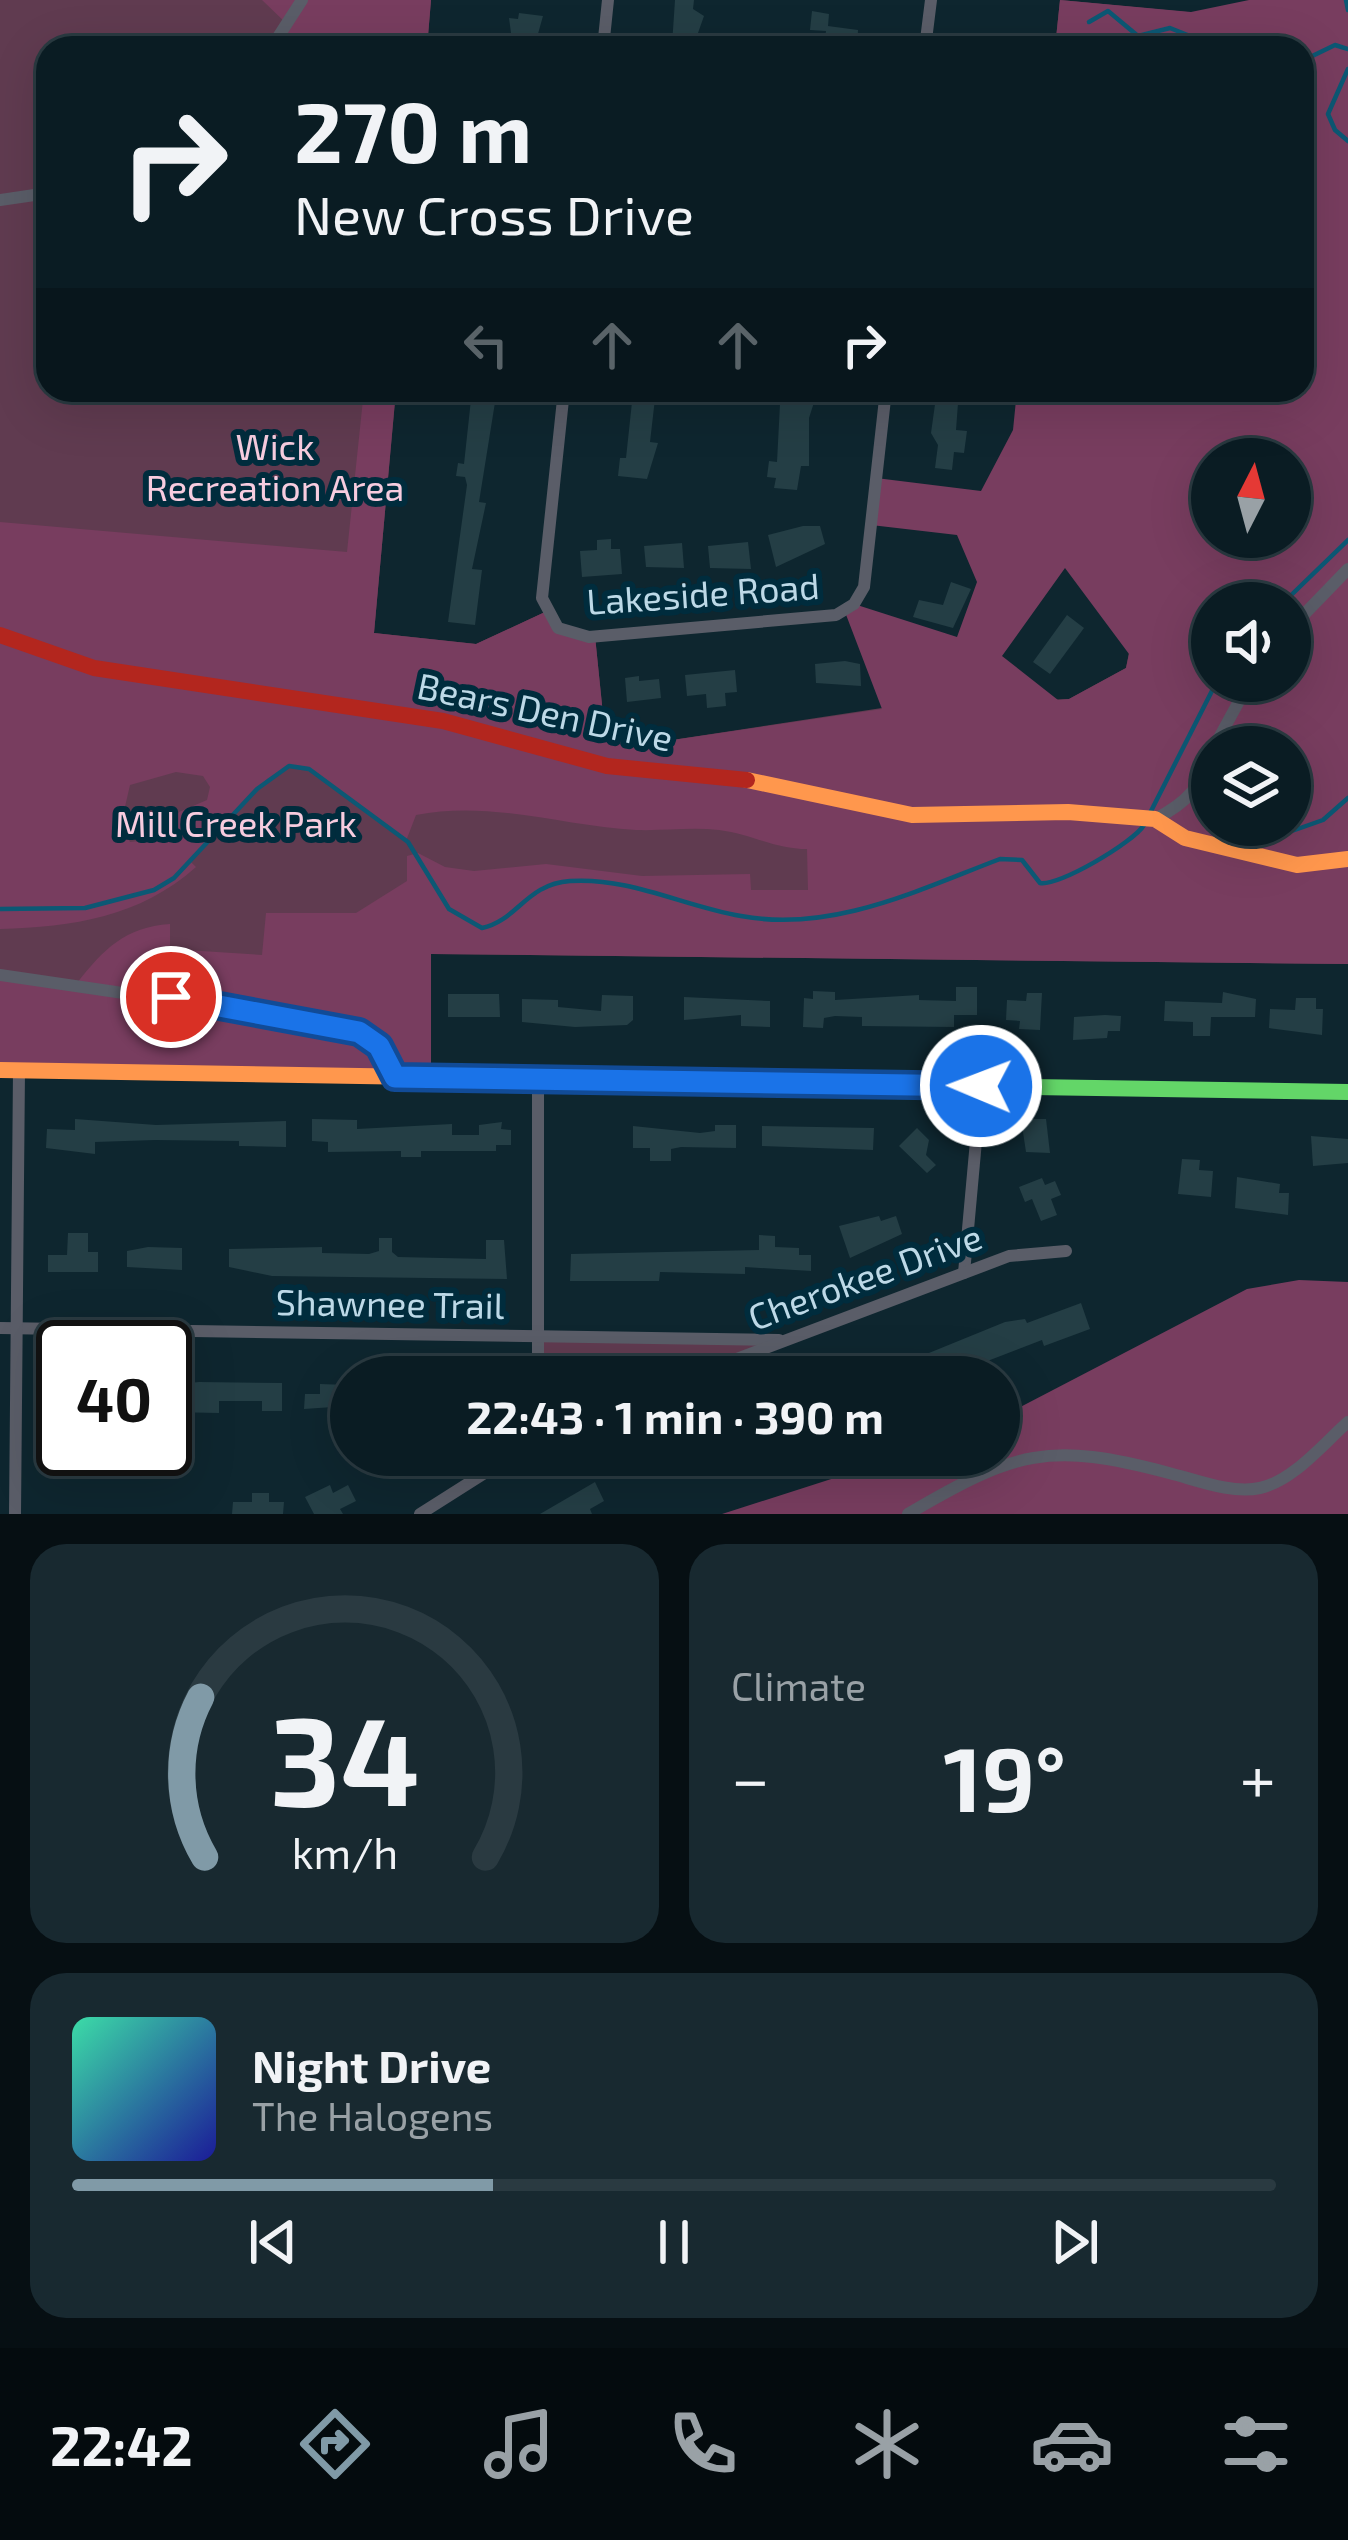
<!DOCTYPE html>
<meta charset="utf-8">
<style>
:root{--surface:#0a1c23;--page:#182930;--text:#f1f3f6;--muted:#99a1a6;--line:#2a3a41;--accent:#809aa7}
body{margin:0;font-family:"Exo 2",sans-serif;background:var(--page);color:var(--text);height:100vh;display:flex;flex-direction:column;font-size:45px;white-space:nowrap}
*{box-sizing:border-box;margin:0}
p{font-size:39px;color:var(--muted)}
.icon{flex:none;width:66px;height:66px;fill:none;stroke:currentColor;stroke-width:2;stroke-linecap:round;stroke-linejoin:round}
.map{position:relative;height:1514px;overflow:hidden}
.sheet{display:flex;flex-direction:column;gap:30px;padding:30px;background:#060f13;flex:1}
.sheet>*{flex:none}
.hud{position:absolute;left:36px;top:36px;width:1278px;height:366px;border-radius:36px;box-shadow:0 12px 48px #0002,0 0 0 3px var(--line);background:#0a1c23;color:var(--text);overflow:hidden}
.needle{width:78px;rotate:6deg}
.buttons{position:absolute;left:1191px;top:438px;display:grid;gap:24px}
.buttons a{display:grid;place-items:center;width:120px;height:120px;border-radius:50%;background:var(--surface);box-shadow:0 12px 48px #0002,0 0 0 3px var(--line);font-size:60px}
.speed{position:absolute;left:36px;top:1320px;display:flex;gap:24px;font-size:60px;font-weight:700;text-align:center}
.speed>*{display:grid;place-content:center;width:156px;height:156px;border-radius:50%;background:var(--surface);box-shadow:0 12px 48px #0002,0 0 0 3px var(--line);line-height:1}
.speed .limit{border:6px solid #111;border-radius:18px;background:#fff;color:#111}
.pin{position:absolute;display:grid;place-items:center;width:102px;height:102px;color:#fff;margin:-51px;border:6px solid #fff;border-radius:50%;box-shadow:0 3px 12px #0007}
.me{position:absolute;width:132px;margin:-66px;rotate:271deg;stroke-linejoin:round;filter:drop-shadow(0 0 9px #0008)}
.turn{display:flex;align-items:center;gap:42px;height:252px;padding:0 60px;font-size:54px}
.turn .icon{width:156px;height:156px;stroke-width:2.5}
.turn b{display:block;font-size:84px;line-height:102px}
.lanes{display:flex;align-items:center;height:114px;padding:0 60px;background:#0003;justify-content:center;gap:60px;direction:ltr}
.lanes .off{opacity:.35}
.big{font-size:90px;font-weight:700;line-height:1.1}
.sheet .tile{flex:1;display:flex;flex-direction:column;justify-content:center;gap:18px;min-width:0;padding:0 42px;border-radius:36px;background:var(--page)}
.sheet .dial{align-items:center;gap:0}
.dial svg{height:312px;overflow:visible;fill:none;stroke:var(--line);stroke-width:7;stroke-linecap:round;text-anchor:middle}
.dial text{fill:var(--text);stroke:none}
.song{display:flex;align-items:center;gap:36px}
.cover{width:144px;height:144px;border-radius:18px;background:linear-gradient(135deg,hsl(160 70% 55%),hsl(240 70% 35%))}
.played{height:12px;border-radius:6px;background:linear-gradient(90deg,var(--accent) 35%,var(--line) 35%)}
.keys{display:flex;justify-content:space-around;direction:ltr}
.heat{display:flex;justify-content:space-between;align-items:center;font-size:66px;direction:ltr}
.sheet .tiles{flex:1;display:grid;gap:30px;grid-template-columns:1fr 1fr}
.tile:last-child{grid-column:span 2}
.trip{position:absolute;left:330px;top:1356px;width:690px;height:120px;border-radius:60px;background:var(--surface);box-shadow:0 12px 48px #0002,0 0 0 3px var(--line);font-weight:700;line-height:120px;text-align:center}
.dock{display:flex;height:192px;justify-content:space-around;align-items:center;background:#040b0e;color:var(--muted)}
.dock .icon{width:84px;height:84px}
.dock .current{color:var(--accent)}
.dock b{font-size:54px;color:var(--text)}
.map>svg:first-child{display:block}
.green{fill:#603b50;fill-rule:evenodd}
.forest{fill:#783d5f;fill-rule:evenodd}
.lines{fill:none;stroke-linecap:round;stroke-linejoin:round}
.stream{stroke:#0c5874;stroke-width:4.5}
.building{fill:#243e45}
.street{stroke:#5a5d68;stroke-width:12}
.fast{stroke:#63d668;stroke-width:16}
.slow{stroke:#ff974d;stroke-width:16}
.jam{stroke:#b3261e;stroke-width:16}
.route-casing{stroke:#114b97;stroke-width:30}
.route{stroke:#1a73e8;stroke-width:21}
.labels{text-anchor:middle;stroke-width:12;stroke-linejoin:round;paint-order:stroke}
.park-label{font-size:36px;fill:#f7ccdf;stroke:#002c3d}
.street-label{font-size:36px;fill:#bdd9e7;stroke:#002c3d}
</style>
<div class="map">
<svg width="1348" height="1514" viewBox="0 0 1348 1514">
<rect width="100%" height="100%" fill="#0e262f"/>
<g class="green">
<path d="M0,0h431l-4,48h-379v342h348l-22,243 102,11 69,-32 6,9 44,15 10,98 54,8 249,-38 161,-5 57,-31 15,-77 -124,-201h285v-342h-247l5,-48 224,21 1,-21h63v964l-917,-10 -431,116zM1212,459h78v78h-78zM1212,603h78v78h-78zM1212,747h78v78h-78z"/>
<path d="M538,1336l241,4 -90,37h-151z"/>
</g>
<g class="forest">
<path d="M262,0h169l-4,48h-156l16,-24z"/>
<path d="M1060,0l131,12 58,-12h99v964l-917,-10v123l-431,-7v-95l77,8c27,-34 48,-56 93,-59v25l92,6 4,-42h90l51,-32v-25l11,-3 27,14 29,4 72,-7 96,12 108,-2 1,16h57l-1,-41c-32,0 -56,-15 -88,-19 -28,-3 -56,1 -83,0 -74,-4 -146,-30 -220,-15l-10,26 -97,-72 -20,-3 -22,13 -77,82 6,6c-56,50 -123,60 -196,62v-407l347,30 17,-162h32l-22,243 102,11 69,-32 6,9 44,15 10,98 54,8 223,-33 -37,-97 9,-8 103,33 20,-55 -20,-47 -86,-10 5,-47 105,13 32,-61 4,-40h285v-342h-247zM1212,459h78v78h-78zM1065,568l64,86 -3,14 -57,31 -11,1 -56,-44zM1212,603h78v78h-78zM1212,747h78v78h-78zM176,772l27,4 7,11 -3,13 -28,12 -30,28 -19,2 -9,-18 9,-39z"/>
<path d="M1299,1280l49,2v232h-626l184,-59h93v-37l248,-129z"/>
</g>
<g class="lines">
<g class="stream">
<path d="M1346,0l2,10"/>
<path d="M1089,22l19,-11 30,25 32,-8 50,20"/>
<path d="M1302,61l33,-16 13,4"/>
<path d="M1348,69l-20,45 7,16 13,11"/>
<path d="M1283,603l65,-63"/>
<path d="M1149,815l68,-134"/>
<path d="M1289,832l34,-12 25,-22"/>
<path d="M0,909l85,-1 69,-18 20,-12 83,-89 32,-23 20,3 99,73 41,67 33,19c35,-7 44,-44 88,-47 60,-4 113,25 171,35 91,17 177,-26 259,-57l22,1 18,23c18,4 94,-41 104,-58"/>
</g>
</g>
<g class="building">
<path d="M675,0h19l-1,9 11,7 -11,31 -21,-2z"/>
<path d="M812,11l17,3 -1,12 30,4 -1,18 -33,-3 2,-14 -16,-1z"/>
<path d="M519,13l24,3 -9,32h-21l-4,-30 9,1z"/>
<path d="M472,390h25l-18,112 7,1 -14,66 10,1 -7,55 -27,-3 19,-137 -2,-8 -9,-1 2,-13 6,1z"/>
<path d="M628,390h28l-6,52 8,1 -11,36 -29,-3 2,-18h6l6,-56h-6z"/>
<path d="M788,390h30l-9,28v48h-8l-4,24 -23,-2 2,-10 -9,-1 2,-16 8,1 3,-58 7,1z"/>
<path d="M937,390h22l-3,40 11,1 -3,22 -10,-1 -2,18 -17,-2 3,-23 -7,-12z"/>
<path d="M803,526h17l5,18 -49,23 -8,-32z"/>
<path d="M611,539v10h9l2,25 -40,3 -2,-26 17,-1v-10z"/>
<path d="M748,542l3,27 -41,-1 -2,-22z"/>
<path d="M682,543l2,25 -38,-1 -2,-21z"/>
<path d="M951,582l20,7 -18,39 -40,-11 6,-17 24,5z"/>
<path d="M1067,615l17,13 -34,46 -17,-12z"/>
<path d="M845,661l15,3 1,22 -45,-3 -1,-19z"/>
<path d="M735,670l2,22 -12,1 1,13 -19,2 -1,-14 -19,2 -2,-21z"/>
<path d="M639,676v5l20,-2 2,19 -34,4 -2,-24z"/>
<path d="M956,987h21v28h-23v12l-92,-1v-9l-27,-1 -11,2 -1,10 -20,-1 1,-29 9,1v-8l22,1v8l84,-5v5l37,1z"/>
<path d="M1223,992l33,7 -1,18h-44l-1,19h-17v-14l-29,-1 1,-20 57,2z"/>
<path d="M1027,993h15l-2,37 -21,-1 1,-8 -14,-1 1,-20 19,1z"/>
<path d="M448,994h51l1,23h-52z"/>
<path d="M602,995l31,1v24l-6,5 -52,2 -53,-5v-23l36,1v7l43,4z"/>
<path d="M684,997l86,4v26l-29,-1v-11l-57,5z"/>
<path d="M1296,998h20v11h7l-1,26 -53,-7 1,-19 25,1z"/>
<path d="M1105,1015l16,1 -1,15h-12l-1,7 -34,2 1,-23z"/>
<path d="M75,1119l81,6 130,-4v26l-47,-1v-5l-84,-1 -60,2v12l-49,-6 1,-19 28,1z"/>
<path d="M312,1119l45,1v9l95,-5v11h27v-10l23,-3 -1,7 10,1v15h-15v6h-75v6h-20v-6l-73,1v-10l-16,-1z"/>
<path d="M1021,1119h25l4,34 -24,-1z"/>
<path d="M715,1125h21v23l-55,-1 -10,2v12h-21v-13h-17v-22l67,7 15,-2z"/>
<path d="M762,1126l112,2 -1,22 -111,-4z"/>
<path d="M917,1128l12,12 -3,15 10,10 -9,8 -28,-27z"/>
<path d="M1311,1136l37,3v24l-35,3z"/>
<path d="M1182,1159l18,1 -1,10 14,1 -2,26 -33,-3z"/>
<path d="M1237,1177l43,7 -1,9h10l-1,22 -53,-7z"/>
<path d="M1042,1178l3,7 10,-4 6,14 -10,4 6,16 -16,6 -9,-22 -7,3 -6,-15z"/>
<path d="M879,1216l2,5 15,-5 6,18 -52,24 -11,-32z"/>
<path d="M68,1233h20v19h10v20h-50v-17h19z"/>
<path d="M759,1235l16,1v11l24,1v7h12v16l-66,-4v7l-85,-2 -1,9h-89l1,-27 188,-4z"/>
<path d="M379,1238h13v14l6,5 88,2v-19h18l3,39 -235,-3 -43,-9v-18l93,-2v6l47,1 10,-3z"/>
<path d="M148,1247l34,1v22l-55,-3v-16z"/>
<path d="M1081,1303l9,26 -46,17 -2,-6 -96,37h-76l135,-55 20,-3 2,4z"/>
<path d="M199,1382l83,1v28h-20v-10h-43v12l-50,-1v-27z"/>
<path d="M320,1384l27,1v21l-43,3 1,-15h15z"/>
<path d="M666,1455h57v2l-57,20 -7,-20z"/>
<path d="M595,1482l9,19 -14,8 2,5h-52z"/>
<path d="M330,1485l3,8 15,-8 8,16 -16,8 3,5h-29l-9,-17z"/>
<path d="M252,1493h17v9h15l-1,12h-51l1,-12h19z"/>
</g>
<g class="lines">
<g class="street">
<path d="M271,48l31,-48"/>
<path d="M603,48l5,-48"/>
<path d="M925,48l6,-48"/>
<path d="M0,200l48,-7"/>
<path d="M564,390l-22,208 16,30 31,9 247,-22 18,-11 10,-17 22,-197"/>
<path d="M1290,629l58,-60"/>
<path d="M1214,747l36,-66"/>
<path d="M1204,781l8,25"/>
<path d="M1155,819c32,-16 47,-33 57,-67"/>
<path d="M1222,825l30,27"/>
<path d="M0,975l334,49 39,16 23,37"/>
<path d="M538,1079v298"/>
<path d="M964,1273l17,-187"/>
<path d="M0,1328l779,12"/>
<path d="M689,1377l320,-121 57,-5"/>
<path d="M15,1514l4,-444"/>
<path d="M420,1514l93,-59"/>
<path d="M908,1514c107,-63 141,-73 261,-41 28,7 62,21 91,15 33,-7 63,-44 88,-66"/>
</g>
<path class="fast" d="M780,1083l568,9"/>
<g class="slow">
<path d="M747,780l165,35 156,-3 87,7 30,19 112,27 51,-6"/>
<path d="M0,1070l780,13"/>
</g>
<path class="jam" d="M0,635l94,33 349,53 164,45 140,14"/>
</g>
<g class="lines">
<defs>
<path id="route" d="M171,997l188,35 20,14 16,31 586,9"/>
</defs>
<use href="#route" class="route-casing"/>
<use href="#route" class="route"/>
</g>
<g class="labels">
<g class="park-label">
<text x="275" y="460">Wick<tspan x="275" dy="41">Recreation Area</tspan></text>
<text x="236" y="837">Mill Creek Park</text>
</g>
<g class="street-label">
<text transform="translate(703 594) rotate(-4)" y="13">Lakeside Road</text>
<text transform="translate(545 712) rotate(12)" y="13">Bears Den Drive</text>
<text transform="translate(865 1277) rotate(-20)" y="13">Cherokee Drive</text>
<text transform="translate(390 1304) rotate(1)" y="13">Shawnee Trail</text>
</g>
</g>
</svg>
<div class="buttons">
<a><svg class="needle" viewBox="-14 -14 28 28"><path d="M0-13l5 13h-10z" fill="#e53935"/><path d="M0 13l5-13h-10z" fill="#99a1a6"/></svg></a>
<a><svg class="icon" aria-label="sound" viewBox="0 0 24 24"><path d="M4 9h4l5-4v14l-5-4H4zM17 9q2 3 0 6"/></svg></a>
<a><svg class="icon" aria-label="layers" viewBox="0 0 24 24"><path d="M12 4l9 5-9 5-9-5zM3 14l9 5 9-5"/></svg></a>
</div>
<div class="speed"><div class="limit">40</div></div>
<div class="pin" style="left:171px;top:997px;background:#d93025"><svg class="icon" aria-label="arrive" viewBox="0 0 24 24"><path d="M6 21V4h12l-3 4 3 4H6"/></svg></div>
<svg class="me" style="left:981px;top:1086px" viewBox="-20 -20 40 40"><circle r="17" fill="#1a73e8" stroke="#fff" stroke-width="3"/><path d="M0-11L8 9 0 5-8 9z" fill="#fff"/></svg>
<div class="trip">22:43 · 1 min · 390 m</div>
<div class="hud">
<div class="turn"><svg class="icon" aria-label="right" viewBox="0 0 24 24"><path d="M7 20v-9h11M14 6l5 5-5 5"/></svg><div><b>270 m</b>New Cross Drive</div></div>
<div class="lanes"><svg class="icon off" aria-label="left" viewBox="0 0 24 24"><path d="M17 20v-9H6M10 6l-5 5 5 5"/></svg><svg class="icon off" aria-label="ahead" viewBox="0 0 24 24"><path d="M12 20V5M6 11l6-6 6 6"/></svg><svg class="icon off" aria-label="ahead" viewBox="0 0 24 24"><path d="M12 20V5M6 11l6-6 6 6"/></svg><svg class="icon" aria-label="right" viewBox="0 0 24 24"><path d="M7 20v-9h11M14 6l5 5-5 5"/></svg></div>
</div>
</div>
<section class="sheet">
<div class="tiles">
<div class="tile dial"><svg viewBox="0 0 100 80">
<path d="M14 69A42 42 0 1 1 86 69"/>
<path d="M14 69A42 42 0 0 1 13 28" stroke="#809aa7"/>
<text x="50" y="56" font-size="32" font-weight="700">34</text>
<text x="50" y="72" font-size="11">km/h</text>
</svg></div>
<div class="tile"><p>Climate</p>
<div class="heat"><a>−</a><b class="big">19°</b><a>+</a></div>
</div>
<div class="tile">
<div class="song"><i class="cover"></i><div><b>Night Drive</b><p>The Halogens</p></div></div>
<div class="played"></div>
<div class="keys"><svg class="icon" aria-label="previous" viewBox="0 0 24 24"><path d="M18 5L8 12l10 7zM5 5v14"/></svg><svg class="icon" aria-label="pause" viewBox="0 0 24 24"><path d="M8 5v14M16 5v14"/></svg><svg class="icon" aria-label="next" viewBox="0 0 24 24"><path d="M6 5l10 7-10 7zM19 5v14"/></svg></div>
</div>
</div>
</section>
<nav class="dock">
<b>22:42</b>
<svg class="icon current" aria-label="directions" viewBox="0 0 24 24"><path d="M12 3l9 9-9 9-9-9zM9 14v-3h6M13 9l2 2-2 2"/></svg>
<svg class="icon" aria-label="music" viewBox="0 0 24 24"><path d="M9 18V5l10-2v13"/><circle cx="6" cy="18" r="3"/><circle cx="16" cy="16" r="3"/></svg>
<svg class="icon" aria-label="phone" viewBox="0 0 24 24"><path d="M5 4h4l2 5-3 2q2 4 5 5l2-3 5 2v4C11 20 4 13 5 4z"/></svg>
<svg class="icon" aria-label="climate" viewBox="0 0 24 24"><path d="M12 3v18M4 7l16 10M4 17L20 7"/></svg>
<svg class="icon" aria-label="car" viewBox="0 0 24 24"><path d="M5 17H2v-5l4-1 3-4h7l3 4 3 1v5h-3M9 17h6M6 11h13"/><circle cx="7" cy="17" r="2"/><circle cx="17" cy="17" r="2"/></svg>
<svg class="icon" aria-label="filters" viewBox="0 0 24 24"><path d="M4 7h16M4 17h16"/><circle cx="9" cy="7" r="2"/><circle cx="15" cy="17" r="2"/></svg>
</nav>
